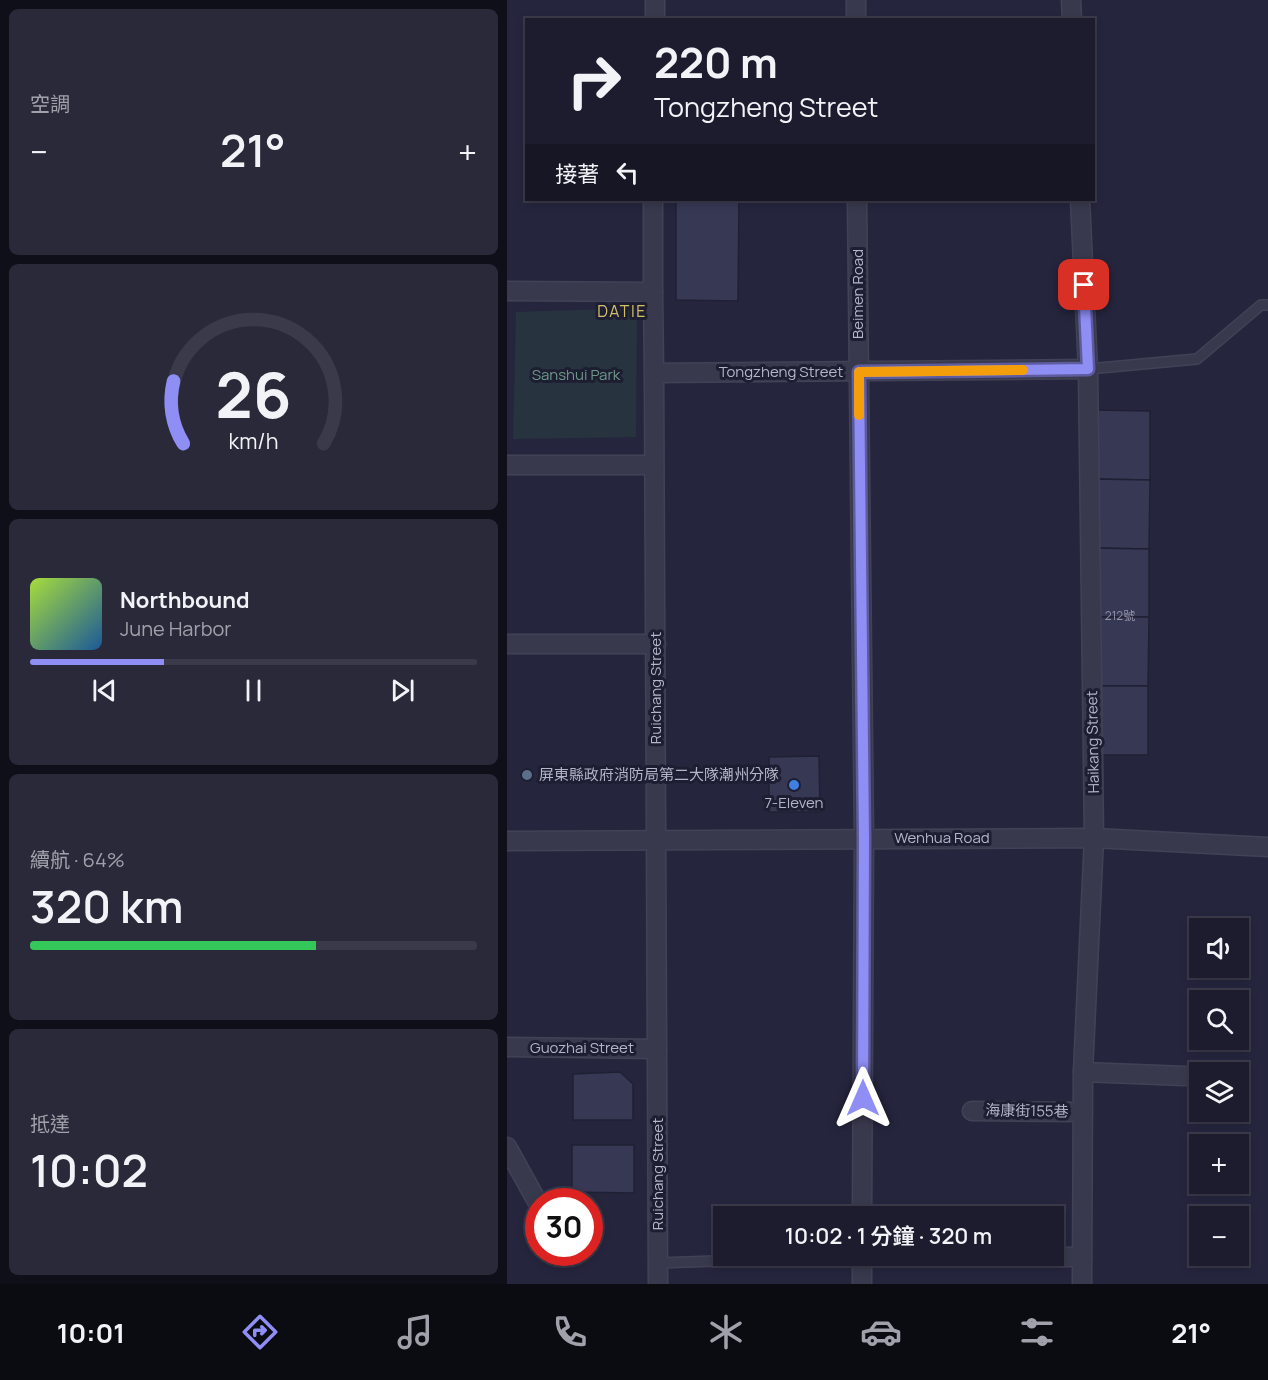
<!DOCTYPE html>
<html lang="zh-TW">
<meta charset="utf-8">
<style>
:root{--surface:#1c1c2e;--page:#29293a;--text:#f1f3f6;--muted:#a0a1aa;--line:#3a3a4a;--accent:#8f8ef5}
body{margin:0;font-family:Manrope,"Noto Sans TC",sans-serif;background:var(--page);color:var(--text);height:100vh;display:flex;flex-direction:column;font-size:22px;white-space:nowrap}
*{box-sizing:border-box;margin:0}
p{font-size:20px;color:var(--muted)}
.icon{flex:none;width:33px;height:33px;fill:none;stroke:currentColor;stroke-width:2;stroke-linecap:round;stroke-linejoin:round}
.map{position:relative;flex:1;overflow:hidden}
.details{display:flex;flex-direction:column;gap:9px;padding:9px;background:#0f0f19;width:507px}
.details>*{flex:none}
.top-card{position:absolute;left:18px;top:18px;width:570px;height:183px;border-radius:0px;box-shadow:0 3px 9px #0003,0 0 0 2px var(--line);background:#1c1c2e;color:var(--text);overflow:hidden}
.buttons{position:absolute;left:682px;top:918px;display:grid;gap:12px}
.buttons a{display:grid;place-items:center;width:60px;height:60px;border-radius:0px;background:var(--surface);box-shadow:0 3px 9px #0003,0 0 0 2px var(--line);font-size:30px}
.speed{position:absolute;left:18px;top:1188px;display:flex;gap:12px;font-size:30px;font-weight:700;text-align:center}
.speed>*{display:grid;place-content:center;width:78px;height:78px;border-radius:50%;background:var(--surface);box-shadow:0 3px 9px #0003,0 0 0 2px var(--line);line-height:1}
.speed .limit{border:9px solid #d22;background:#fff;color:#111}
.pin{position:absolute;display:grid;place-items:center;width:51px;height:51px;color:#fff;margin:-26px;border-radius:12px;box-shadow:0 3px 9px #0006}
.me{position:absolute;width:66px;margin:-33px;rotate:0deg;stroke-linejoin:round;filter:drop-shadow(0 0 4px #0008)}
.turn{display:flex;align-items:center;gap:21px;height:126px;padding:0 30px;font-size:27px}
.turn .icon{width:78px;height:78px;stroke-width:2.5}
.turn b{display:block;font-size:42px;line-height:51px}
.then{display:flex;align-items:center;height:57px;padding:0 30px;background:#0003;gap:12px;font-size:22px}
.big{font-size:45px;font-weight:600;line-height:1.1}
.details .widget{flex:1;display:flex;flex-direction:column;justify-content:center;gap:9px;min-width:0;padding:0 21px;border-radius:9px;background:var(--page)}
.details .dial{align-items:center;gap:0}
.dial svg{height:156px;overflow:visible;fill:none;stroke:var(--line);stroke-width:7;stroke-linecap:round;text-anchor:middle}
.dial text{fill:var(--text);stroke:none}
.song{display:flex;align-items:center;gap:18px}
.cover{width:72px;height:72px;border-radius:9px;background:linear-gradient(135deg,hsl(80 70% 55%),hsl(210 70% 35%))}
.played{height:6px;border-radius:3px;background:linear-gradient(90deg,var(--accent) 30%,var(--line) 30%)}
.keys{display:flex;justify-content:space-around;direction:ltr}
.heat{display:flex;justify-content:space-between;align-items:center;font-size:33px;direction:ltr}
.charge{height:9px;border-radius:4px;background:linear-gradient(90deg,#34c759 64%,var(--line) 0)}
.trip{position:absolute;left:206px;top:1206px;width:351px;height:60px;border-radius:0px;background:var(--surface);box-shadow:0 3px 9px #0003,0 0 0 2px var(--line);font-weight:600;line-height:60px;text-align:center}
.dock{display:flex;height:96px;justify-content:space-around;align-items:center;background:#0b0b12;color:var(--muted)}
.dock .icon{width:42px;height:42px}
.dock .current{color:var(--accent)}
.dock b{font-size:27px;color:var(--text)}
main{display:flex;flex:1;min-height:0}
.map>svg:first-child{display:block}
.green{fill:#27333f}
.building{fill:#373854;stroke:#202035;stroke-width:1.5}
.lines{fill:none;stroke-linecap:round;stroke-linejoin:round}
.service-casing{stroke:#424257;stroke-width:12}
.minor-casing{stroke:#424257;stroke-width:21}
.service{stroke:#39394e;stroke-width:9}
.minor{stroke:#39394e;stroke-width:18}
.route-casing{stroke:#5d5c9f;stroke-width:15}
.route{stroke:#8f8ef5;stroke-width:10}
.slow{stroke:#f59e0b;stroke-width:10}
.service-dot{fill:#5c6f8a;stroke:#1e1e33;stroke-width:2}
.shop-dot{fill:#3f7fe0;stroke:#1e1e33;stroke-width:2}
.labels{text-anchor:middle;stroke-width:6;stroke-linejoin:round;paint-order:stroke}
.number-label{font-size:12px;fill:#9494aa}
.street-label{font-size:15px;fill:#b5b5c9;stroke:#1e1e33}
.park-label{font-size:15px;fill:#6d9988;stroke:#1e1e33}
.poi-label{font-size:15px;fill:#b5b5c9;stroke:#1e1e33;text-anchor:start}
.neighbourhood-label{font-size:16px;letter-spacing:1.5px;fill:#d2c067;stroke:#1e1e33}
</style>
<main>
<section class="details">
<div class="widget"><p>空調</p>
<div class="heat"><a>−</a><b class="big">21°</b><a>+</a></div>
</div>
<div class="widget dial"><svg viewBox="0 0 100 80">
<path d="M14 69A42 42 0 1 1 86 69"/>
<path d="M14 69A42 42 0 0 1 9 37" stroke="#8f8ef5"/>
<text x="50" y="56" font-size="32" font-weight="700">26</text>
<text x="50" y="72" font-size="11">km/h</text>
</svg></div>
<div class="widget">
<div class="song"><i class="cover"></i><div><b>Northbound</b><p>June Harbor</p></div></div>
<div class="played"></div>
<div class="keys"><svg class="icon" aria-label="previous" viewBox="0 0 24 24"><path d="M18 5L8 12l10 7zM5 5v14"/></svg><svg class="icon" aria-label="pause" viewBox="0 0 24 24"><path d="M8 5v14M16 5v14"/></svg><svg class="icon" aria-label="next" viewBox="0 0 24 24"><path d="M6 5l10 7-10 7zM19 5v14"/></svg></div>
</div>
<div class="widget"><p>續航 · 64%</p><b class="big">320 km</b><div class="charge"></div></div>
<div class="widget"><p>抵達</p><b class="big">10:02</b></div>
</section>
<div class="map">
<svg width="761" height="1284" viewBox="0 0 761 1284">
<rect width="100%" height="100%" fill="#25263e"/>
<path class="green" d="M130,308l-1,129 -123,2 3,-127z"/>
<g class="building">
<path d="M169,200h63l-1,101 -62,-1z"/>
<path d="M586,410l57,1v69l-57,-1z"/>
<path d="M586,479l57,1 -1,69 -57,-1z"/>
<path d="M585,548l57,1v68h-57z"/>
<path d="M585,617h57l-1,69h-57z"/>
<rect x="584" y="686" width="57" height="69"/>
<path d="M312,756l1,56h-51v-55z"/>
<path d="M113,1072l13,12v36h-60v-46z"/>
<path d="M65,1145h62v48l-62,-1z"/>
</g>
<g class="lines">
<defs>
<g id="service">
<path d="M581,369l109,-10 64,-54h7"/>
<path d="M151,1263l204,-7"/>
</g>
<g id="minor">
<path d="M349,0v20"/>
<path d="M564,0l1,20"/>
<path d="M148,20v-20"/>
<path d="M146,200v92l1,81 4,911"/>
<path d="M350,200l7,639 -2,377"/>
<path d="M573,200l8,169 6,469 -11,234 -1,212"/>
<path d="M0,291l146,1"/>
<path d="M147,373l434,-4"/>
<path d="M0,465h147"/>
<path d="M0,644h149"/>
<path d="M0,841l587,-3 174,9"/>
<path d="M0,1047l150,2"/>
<path d="M576,1072l102,4"/>
<path d="M465,1111l111,1"/>
<path d="M0,1147l32,58"/>
<path d="M57,1252l1,1"/>
<path d="M355,1256l220,1"/>
<path d="M355,1256v28"/>
</g>
</defs>
<use href="#service" class="service-casing"/>
<use href="#minor" class="minor-casing"/>
<use href="#service" class="service"/>
<use href="#minor" class="minor"/>
</g>
<g class="lines">
<defs>
<path id="route" d="M356,1098l1,-259 -5,-467 229,-3 -4,-84"/>
</defs>
<use href="#route" class="route-casing"/>
<use href="#route" class="route"/>
<path class="slow" d="M352,415v-43l164,-2"/>
</g>
<circle class="service-dot" cx="20" cy="775" r="6"/>
<circle class="shop-dot" cx="287" cy="785" r="6"/>
<g class="labels">
<g class="number-label">
<text x="613" y="620">212號</text>
</g>
<g class="street-label">
<text transform="translate(351 294) rotate(-90)" y="5">Beimen Road</text>
<text x="274" y="377">Tongzheng Street</text>
<text transform="translate(149 688) rotate(-90)" y="5">Ruichang Street</text>
<text transform="translate(586 742) rotate(-91)" y="5">Haikang Street</text>
<text x="435" y="843">Wenhua Road</text>
<text x="75" y="1053">Guozhai Street</text>
<text transform="translate(520 1111) rotate(1)" y="5">海康街155巷</text>
<text transform="translate(151 1174) rotate(-90)" y="5">Ruichang Street</text>
</g>
<g class="park-label">
<text x="69" y="380">Sanshui Park</text>
</g>
<g class="poi-label">
<text x="32" y="780">屏東縣政府消防局第二大隊潮州分隊</text>
<text x="287" y="808" text-anchor="middle">7-Eleven</text>
</g>
<g class="neighbourhood-label">
<text x="115" y="317">DATIE</text>
</g>
</g>
</svg>
<div class="buttons">
<a><svg class="icon" aria-label="sound" viewBox="0 0 24 24"><path d="M4 9h4l5-4v14l-5-4H4zM17 9q2 3 0 6"/></svg></a>
<a><svg class="icon" aria-label="search" viewBox="0 0 24 24"><circle cx="10" cy="10" r="6"/><path d="M15 15l6 6"/></svg></a>
<a><svg class="icon" aria-label="layers" viewBox="0 0 24 24"><path d="M12 4l9 5-9 5-9-5zM3 14l9 5 9-5"/></svg></a>
<a>+</a>
<a>−</a>
</div>
<div class="speed"><div class="limit">30</div></div>
<div class="pin" style="left:577px;top:285px;background:#d93025"><svg class="icon" aria-label="arrive" viewBox="0 0 24 24"><path d="M6 21V4h12l-3 4 3 4H6"/></svg></div>
<svg class="me" style="left:356px;top:1098px" viewBox="-20 -20 40 40"><path d="M0-17L14 15 0 8-14 15z" fill="#8f8ef5" stroke="#fff" stroke-width="4"/></svg>
<div class="trip">10:02 · 1 分鐘 · 320 m</div>
<div class="top-card">
<div class="turn"><svg class="icon" aria-label="right" viewBox="0 0 24 24"><path d="M7 20v-9h11M14 6l5 5-5 5"/></svg><div><b>220 m</b>Tongzheng Street</div></div>
<div class="then">接著<svg class="icon" aria-label="left" viewBox="0 0 24 24"><path d="M17 20v-9H6M10 6l-5 5 5 5"/></svg></div>
</div>
</div>
</main>
<nav class="dock">
<b>10:01</b>
<svg class="icon current" aria-label="directions" viewBox="0 0 24 24"><path d="M12 3l9 9-9 9-9-9zM9 14v-3h6M13 9l2 2-2 2"/></svg>
<svg class="icon" aria-label="music" viewBox="0 0 24 24"><path d="M9 18V5l10-2v13"/><circle cx="6" cy="18" r="3"/><circle cx="16" cy="16" r="3"/></svg>
<svg class="icon" aria-label="phone" viewBox="0 0 24 24"><path d="M5 4h4l2 5-3 2q2 4 5 5l2-3 5 2v4C11 20 4 13 5 4z"/></svg>
<svg class="icon" aria-label="climate" viewBox="0 0 24 24"><path d="M12 3v18M4 7l16 10M4 17L20 7"/></svg>
<svg class="icon" aria-label="car" viewBox="0 0 24 24"><path d="M5 17H2v-5l4-1 3-4h7l3 4 3 1v5h-3M9 17h6M6 11h13"/><circle cx="7" cy="17" r="2"/><circle cx="17" cy="17" r="2"/></svg>
<svg class="icon" aria-label="filters" viewBox="0 0 24 24"><path d="M4 7h16M4 17h16"/><circle cx="9" cy="7" r="2"/><circle cx="15" cy="17" r="2"/></svg>
<b>21°</b>
</nav>
